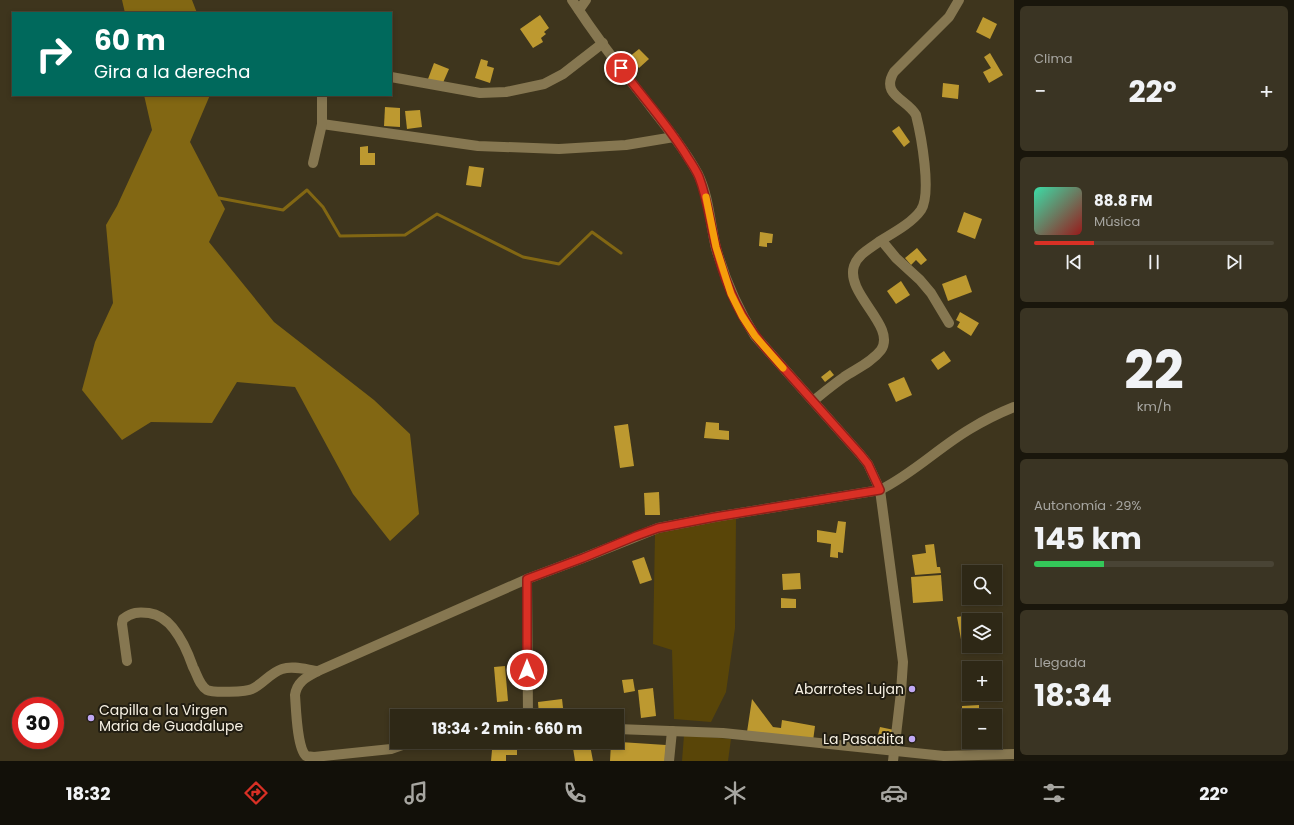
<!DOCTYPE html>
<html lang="es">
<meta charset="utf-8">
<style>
:root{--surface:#2e2816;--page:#3a3423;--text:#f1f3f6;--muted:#a7a6a1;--line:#494435;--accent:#d93025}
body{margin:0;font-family:Poppins,sans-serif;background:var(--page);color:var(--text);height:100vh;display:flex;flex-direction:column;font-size:15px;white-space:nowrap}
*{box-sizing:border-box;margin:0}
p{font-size:13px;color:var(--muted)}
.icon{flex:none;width:22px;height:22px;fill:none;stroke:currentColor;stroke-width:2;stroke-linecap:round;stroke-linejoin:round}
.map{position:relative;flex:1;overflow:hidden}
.details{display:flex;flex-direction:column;gap:6px;padding:6px;background:#19160c;width:280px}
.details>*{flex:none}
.hud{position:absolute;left:12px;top:12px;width:380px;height:84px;border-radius:0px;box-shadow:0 2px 6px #0003,0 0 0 1px var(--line);background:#00695c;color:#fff;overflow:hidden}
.fabs{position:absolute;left:962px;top:565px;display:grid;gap:8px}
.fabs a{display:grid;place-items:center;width:40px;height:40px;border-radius:0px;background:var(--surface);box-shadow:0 2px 6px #0003,0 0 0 1px var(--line);font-size:20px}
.speed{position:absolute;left:12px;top:697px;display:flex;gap:8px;font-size:20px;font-weight:700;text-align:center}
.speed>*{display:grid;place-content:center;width:52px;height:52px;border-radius:50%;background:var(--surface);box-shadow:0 2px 6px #0003,0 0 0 1px var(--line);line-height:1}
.speed .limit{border:6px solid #d22;background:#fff;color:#111}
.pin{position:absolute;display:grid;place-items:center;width:34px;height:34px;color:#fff;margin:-17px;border:2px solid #fff;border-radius:50%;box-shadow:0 1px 4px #0007}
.me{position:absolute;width:44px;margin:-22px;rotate:0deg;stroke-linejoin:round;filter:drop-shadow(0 0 3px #0008)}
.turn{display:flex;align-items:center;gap:14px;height:84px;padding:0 16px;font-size:18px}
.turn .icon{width:52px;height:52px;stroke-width:2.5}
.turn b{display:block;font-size:28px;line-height:34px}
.big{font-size:30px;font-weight:700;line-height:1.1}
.details .widget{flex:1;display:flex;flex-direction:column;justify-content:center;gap:6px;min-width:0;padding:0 14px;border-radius:6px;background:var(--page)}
.details .dial{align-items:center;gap:0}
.dial b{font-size:52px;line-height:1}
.song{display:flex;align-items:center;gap:12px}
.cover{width:48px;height:48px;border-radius:6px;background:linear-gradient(135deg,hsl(160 70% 55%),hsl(0 70% 35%))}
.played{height:4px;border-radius:2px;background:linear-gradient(90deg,var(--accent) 25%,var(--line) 25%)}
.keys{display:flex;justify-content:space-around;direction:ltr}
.heat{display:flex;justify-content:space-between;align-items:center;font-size:22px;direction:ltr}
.charge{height:6px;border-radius:3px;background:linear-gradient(90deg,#34c759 29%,var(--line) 0)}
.trip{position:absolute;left:390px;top:709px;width:234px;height:40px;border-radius:0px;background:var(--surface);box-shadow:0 2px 6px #0003,0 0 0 1px var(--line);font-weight:700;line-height:40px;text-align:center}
.menu{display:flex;height:64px;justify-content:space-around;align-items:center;background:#121009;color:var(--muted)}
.menu .icon{width:28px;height:28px}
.menu .active{color:var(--accent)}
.menu b{font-size:18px;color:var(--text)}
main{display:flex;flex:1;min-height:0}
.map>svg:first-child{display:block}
.green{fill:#594508}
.water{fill:#826713}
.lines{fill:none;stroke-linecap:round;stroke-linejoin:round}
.stream{stroke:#826713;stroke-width:3}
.building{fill:#bd9930}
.minor{stroke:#867751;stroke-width:10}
.route-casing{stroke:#8d1f18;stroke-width:10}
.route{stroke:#d93025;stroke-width:7}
.slow{stroke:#f59e0b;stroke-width:7}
.poi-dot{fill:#c1a8f3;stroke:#211d12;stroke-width:1.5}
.labels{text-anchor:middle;stroke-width:4;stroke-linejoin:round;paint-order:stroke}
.poi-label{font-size:14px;fill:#f7f1e3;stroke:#211d12;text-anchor:end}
</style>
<main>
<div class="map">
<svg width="1014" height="761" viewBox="0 0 1014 761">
<rect width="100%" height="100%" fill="#3e351d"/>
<g class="green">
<path d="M736,518l-1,110 -9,64 -15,30 -37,-3 -2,-69 -19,-6 2,-110 38,-8z"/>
<path d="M684,735l47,4 -3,22h-46z"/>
</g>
<g class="water">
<path d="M122,0h70l5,13h-72z"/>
<path d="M144,95h66l-20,47 35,67 -16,33 65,80 100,78 36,34 9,80 -29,27 -37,-47 -58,-107 -58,-5 -25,41 -61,-1 -29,18 -40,-50 13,-48 18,-39 -7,-78 11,-19 35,-76z"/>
</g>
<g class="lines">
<path class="stream" d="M219,198l64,12 24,-20 16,17 17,29 65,-1 32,-21 86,43 36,7 33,-32 29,21"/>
</g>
<g class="building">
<path d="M540,15l9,13 -5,4 2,2 -5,4 2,4 -10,6 -13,-19z"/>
<path d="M983,17l14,7 -7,15 -14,-7z"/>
<path d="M639,49l10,10 -10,9 -10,-11z"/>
<path d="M990,53l13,22 -14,8 -6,-11 8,-4 -7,-11z"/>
<path d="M481,59l7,2 -1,5 7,2 -4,15 -15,-5z"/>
<path d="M434,63l15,6 -7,16 -14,-6z"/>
<path d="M943,83l16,2 -1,14 -16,-2z"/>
<path d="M385,107l15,1v19l-16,-1z"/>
<path d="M420,110l2,17 -15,2 -2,-18z"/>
<path d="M899,126l11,16 -6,5 -12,-16z"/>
<path d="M368,146v7h7v12h-15v-18z"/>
<path d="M469,166l15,2 -3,19 -15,-2z"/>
<path d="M964,212l18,7 -7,20 -18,-7z"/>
<path d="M760,232l13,2 -1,9h-5v4l-8,-1z"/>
<path d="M917,248l10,12 -6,5 -5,-5 -5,5 -6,-7z"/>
<path d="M966,275l6,17 -24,9 -6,-17z"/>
<path d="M901,281l9,14 -14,9 -9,-13z"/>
<path d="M960,312l19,11 -8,13 -14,-9 3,-5 -4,-2z"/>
<path d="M944,351l7,10 -13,9 -7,-10z"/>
<path d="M830,370l4,5 -9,7 -4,-5z"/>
<path d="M904,377l8,18 -16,7 -8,-18z"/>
<path d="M706,422l13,1v7l10,1v9l-25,-2z"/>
<path d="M628,424l6,42 -14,2 -6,-42z"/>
<path d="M659,492l1,23h-15l-1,-22z"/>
<path d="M838,521l8,1 -3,31 -5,-1v6l-8,-1 1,-13 -14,-2v-12l19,3z"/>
<path d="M934,544l3,23h3l1,6 -26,2 -3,-20 14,-2 -1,-8z"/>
<path d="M644,557l8,23 -12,4 -8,-23z"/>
<path d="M800,573l1,16 -18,1 -1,-16z"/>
<path d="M941,575l2,26 -30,2 -2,-26z"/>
<path d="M781,598l15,1v9h-15z"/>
<path d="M969,615l1,5h-1v24l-7,1 -5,-28z"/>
<path d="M505,666l3,35 -11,1 -3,-35z"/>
<path d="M633,679l2,12 -11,2 -2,-13z"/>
<path d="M653,688l3,28 -15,2 -3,-28z"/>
<path d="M562,699l2,17h-25l-1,-14z"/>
<path d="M752,699l21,28 8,1 1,-8 33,6 -2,15 -66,-9z"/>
<path d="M979,705v11h-10v8h-7v-18z"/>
<path d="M880,727l14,3 -3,16 -15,-3z"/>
<path d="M620,742l46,3 -1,16h-55l1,-18 9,1z"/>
<path d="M590,745l3,16h-18l-2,-13z"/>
<path d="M501,746h16v9h-11v6h-15l1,-11h9z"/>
</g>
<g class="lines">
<g class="minor">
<path d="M572,0c21,32 44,63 68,93 20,26 42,52 58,81 11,23 12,49 18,74 9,31 21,60 39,88l105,118 8,10 12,26 23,172 -2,30 -8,69"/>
<path d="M579,10l7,-10"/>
<path d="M391,77l89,16 26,-1 38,-8 19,-10 40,-31"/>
<path d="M322,124l156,22 81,3 67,-4 48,-8"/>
<path d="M313,163l9,-39v-29"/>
<path d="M882,241l14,17 24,22 11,13 18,30"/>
<path d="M813,401c10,-8 21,-17 31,-24 12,-8 28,-15 37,-27 16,-24 -36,-56 -27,-84 4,-12 17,-18 26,-25 13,-8 32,-18 41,-31 11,-17 0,-75 -5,-95 -9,-16 -36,-20 -22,-43l55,-55 10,-17"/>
<path d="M527,579l1,137"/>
<path d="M127,661l-5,-37 1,-5c9,-7 15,-7 26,-6 23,3 37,34 44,54 4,7 6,18 14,23 6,3 39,2 45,-1 11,-5 18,-16 30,-20 11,-4 26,1 36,2"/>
<path d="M617,729l106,4 221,23 70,-2"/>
<path d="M411,742l-20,7 -77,8 -8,-1c-9,-8 -10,-48 -11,-61 2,-14 12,-18 23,-24l209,-92 56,-21 75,-30 57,-11 165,-27c34,-17 58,-42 90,-61 13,-8 29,-16 44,-22"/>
<path d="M669,761l3,-30"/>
</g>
</g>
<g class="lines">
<defs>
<path id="route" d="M527,670v-91l56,-21 53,-22 22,-8 57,-11 165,-27 -12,-26 -8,-10 -97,-109c-24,-28 -38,-62 -47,-98 -6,-23 -8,-47 -17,-70 -3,-7 -7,-13 -11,-19 -19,-32 -45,-60 -67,-90"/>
</defs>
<use href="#route" class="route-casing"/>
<use href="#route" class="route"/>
<path class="slow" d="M706,197l10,50 15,47 11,22 13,20 28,32"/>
</g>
<g class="poi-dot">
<circle cx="912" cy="689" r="4"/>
<circle cx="91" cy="718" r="4"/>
<circle cx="912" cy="739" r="4"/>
</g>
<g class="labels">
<g class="poi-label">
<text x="904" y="694">Abarrotes Lujan</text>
<text x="99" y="715" text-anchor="start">Capilla a la Virgen<tspan x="99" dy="16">Maria de Guadalupe</tspan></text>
<text x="904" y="744">La Pasadita</text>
</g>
</g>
</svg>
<div class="fabs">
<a><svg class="icon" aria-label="search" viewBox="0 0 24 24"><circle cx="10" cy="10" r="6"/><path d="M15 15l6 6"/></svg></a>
<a><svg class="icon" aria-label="layers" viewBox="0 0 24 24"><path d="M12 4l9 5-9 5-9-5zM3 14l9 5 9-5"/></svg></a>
<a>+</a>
<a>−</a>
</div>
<div class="speed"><div class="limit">30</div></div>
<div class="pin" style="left:621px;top:68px;background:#d93025"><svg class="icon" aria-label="arrive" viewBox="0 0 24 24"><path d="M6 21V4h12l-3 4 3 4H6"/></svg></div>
<svg class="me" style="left:527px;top:670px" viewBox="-20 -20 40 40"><circle r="17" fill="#d93025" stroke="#fff" stroke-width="3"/><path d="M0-11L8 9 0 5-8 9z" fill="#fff"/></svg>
<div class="trip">18:34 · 2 min · 660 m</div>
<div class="hud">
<div class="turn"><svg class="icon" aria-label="right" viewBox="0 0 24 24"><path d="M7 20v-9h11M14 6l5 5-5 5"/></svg><div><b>60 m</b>Gira a la derecha</div></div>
</div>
</div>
<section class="details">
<div class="widget"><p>Clima</p>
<div class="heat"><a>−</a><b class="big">22°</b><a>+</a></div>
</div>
<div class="widget">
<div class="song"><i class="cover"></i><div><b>88.8 FM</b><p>Música</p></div></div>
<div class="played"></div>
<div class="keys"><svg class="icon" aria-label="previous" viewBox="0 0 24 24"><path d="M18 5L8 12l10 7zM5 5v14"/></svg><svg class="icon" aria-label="pause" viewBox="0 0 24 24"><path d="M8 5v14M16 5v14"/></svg><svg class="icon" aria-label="next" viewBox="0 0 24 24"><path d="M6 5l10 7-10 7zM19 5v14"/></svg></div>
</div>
<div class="widget dial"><b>22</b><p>km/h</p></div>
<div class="widget"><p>Autonomía · 29%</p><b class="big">145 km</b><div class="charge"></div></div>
<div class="widget"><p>Llegada</p><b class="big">18:34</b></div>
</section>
</main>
<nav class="menu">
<b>18:32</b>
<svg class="icon active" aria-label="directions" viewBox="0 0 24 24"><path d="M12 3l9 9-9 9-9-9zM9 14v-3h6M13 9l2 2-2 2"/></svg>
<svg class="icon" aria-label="music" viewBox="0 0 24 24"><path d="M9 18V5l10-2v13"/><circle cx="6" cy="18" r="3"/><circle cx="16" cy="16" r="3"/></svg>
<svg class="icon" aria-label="phone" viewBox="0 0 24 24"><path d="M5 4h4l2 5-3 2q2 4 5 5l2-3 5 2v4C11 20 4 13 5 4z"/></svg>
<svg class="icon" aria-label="climate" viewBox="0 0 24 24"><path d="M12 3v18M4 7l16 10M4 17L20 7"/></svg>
<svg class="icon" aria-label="car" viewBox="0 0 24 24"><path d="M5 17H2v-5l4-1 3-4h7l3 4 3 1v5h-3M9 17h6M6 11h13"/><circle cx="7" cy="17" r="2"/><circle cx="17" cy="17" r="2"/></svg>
<svg class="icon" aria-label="filters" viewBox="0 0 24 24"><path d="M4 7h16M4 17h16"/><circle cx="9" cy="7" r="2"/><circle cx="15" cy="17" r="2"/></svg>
<b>22°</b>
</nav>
